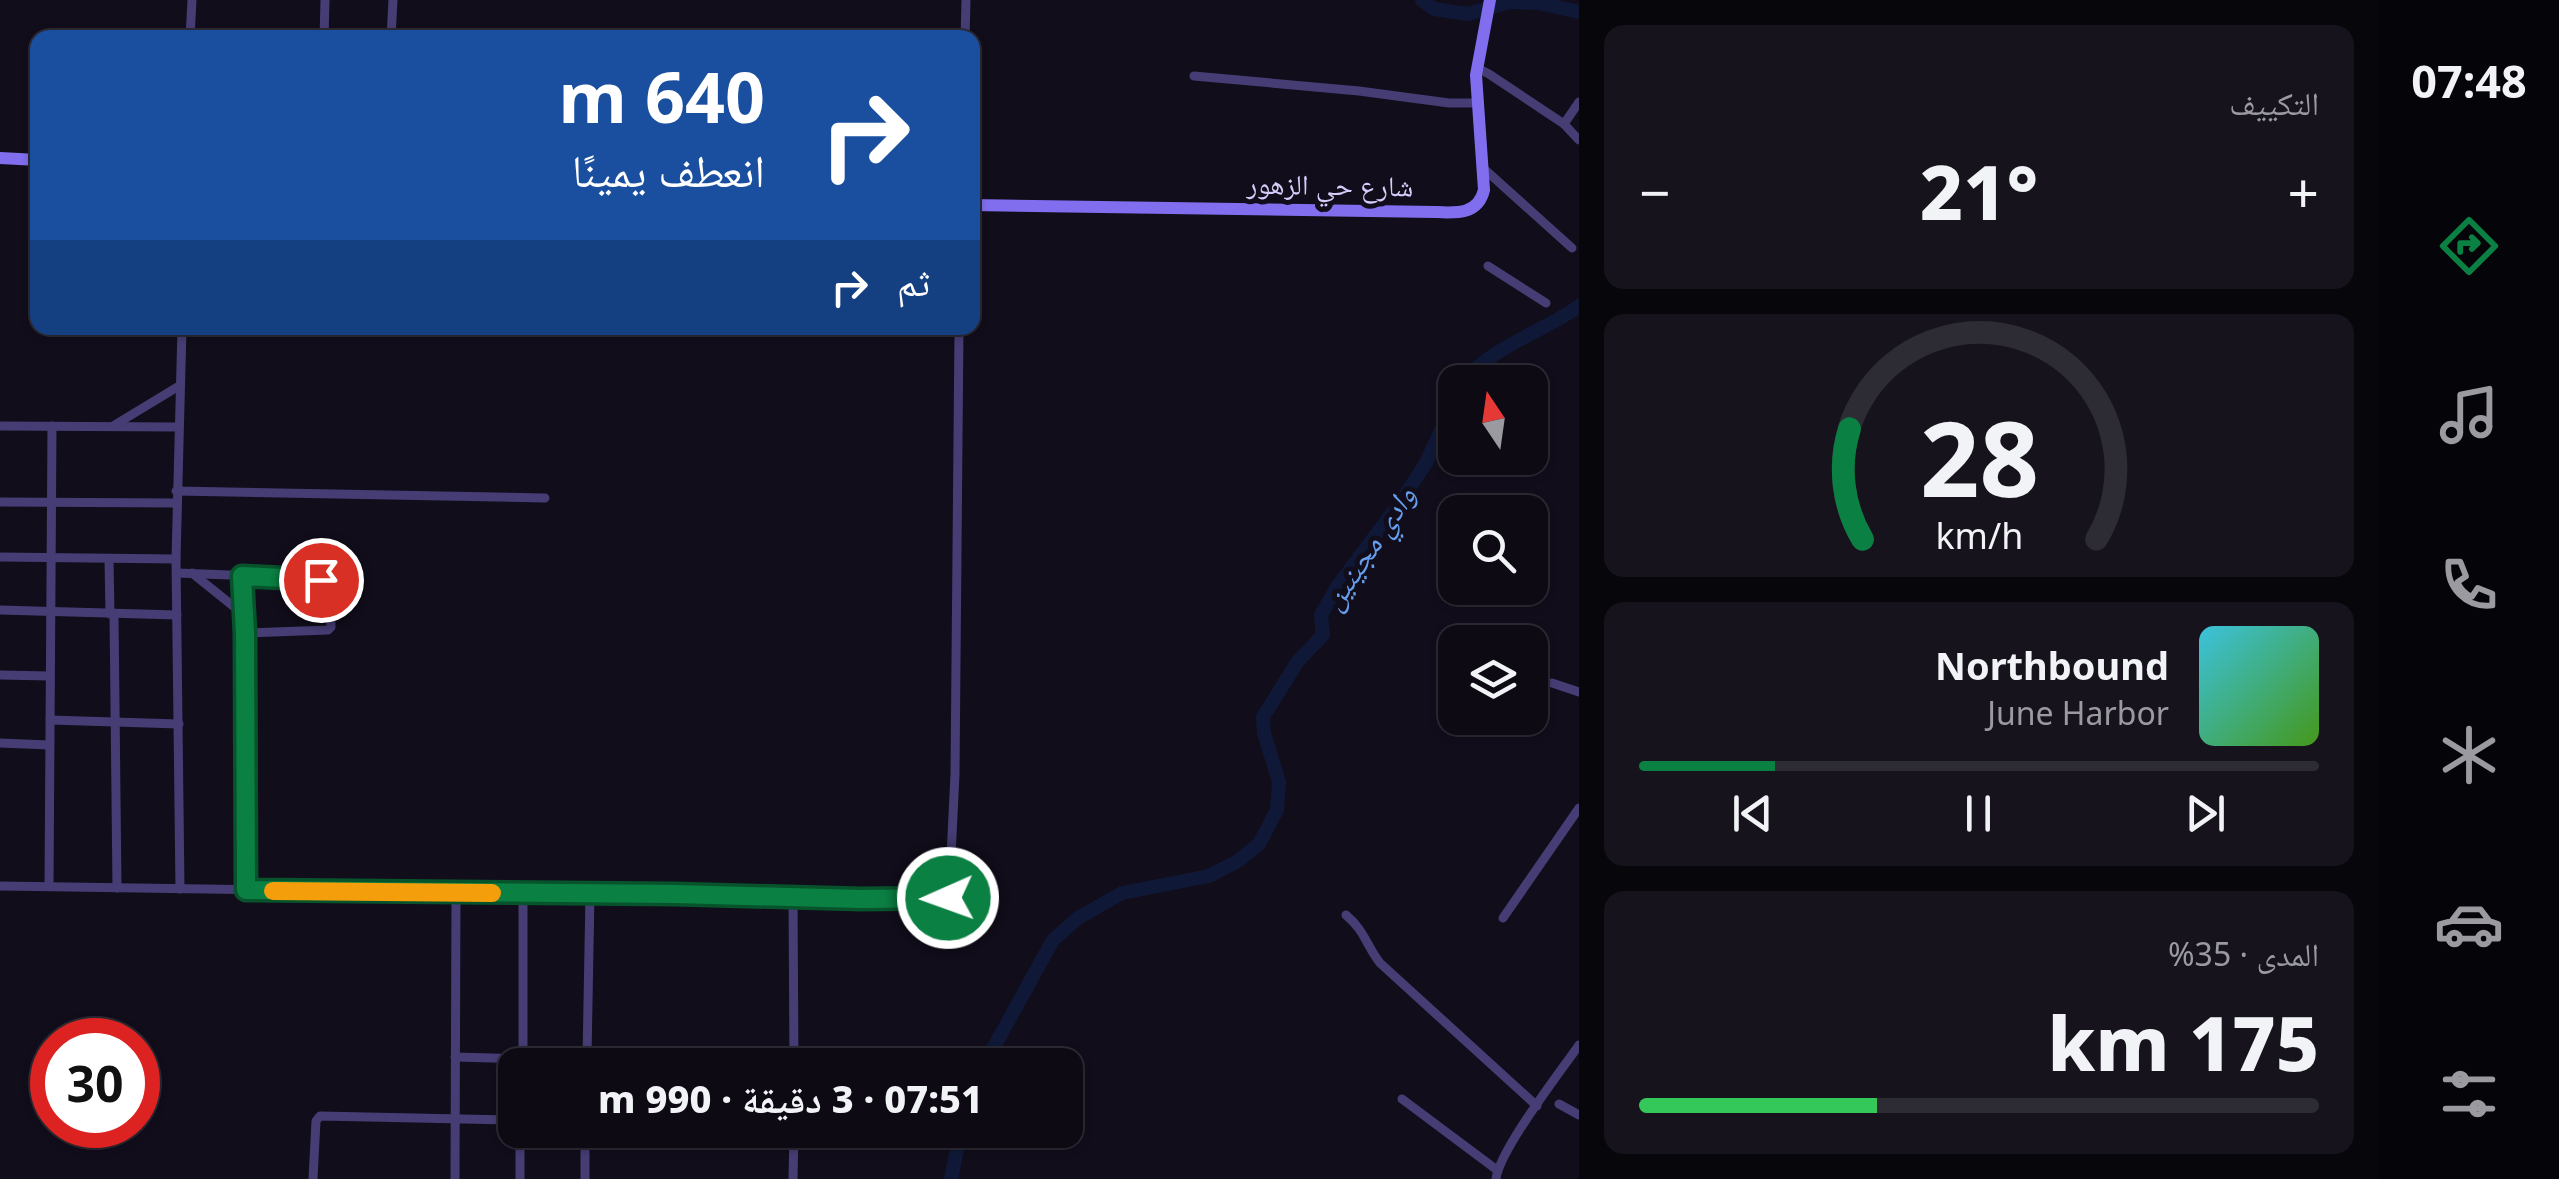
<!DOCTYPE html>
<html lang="ar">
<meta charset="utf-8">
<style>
:root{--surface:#0d0a14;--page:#16131d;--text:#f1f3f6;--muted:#9a9aa0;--line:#2d2b34;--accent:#0b8043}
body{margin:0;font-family:"Noto Sans","Noto Naskh Arabic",sans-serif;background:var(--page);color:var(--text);direction:rtl;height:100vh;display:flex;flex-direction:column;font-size:38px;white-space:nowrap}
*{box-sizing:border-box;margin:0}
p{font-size:32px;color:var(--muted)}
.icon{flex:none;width:55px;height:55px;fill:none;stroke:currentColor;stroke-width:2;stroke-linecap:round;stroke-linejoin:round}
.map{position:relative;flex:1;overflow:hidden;direction:ltr}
.details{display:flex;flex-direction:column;gap:25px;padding:25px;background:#07060b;width:800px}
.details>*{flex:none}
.guide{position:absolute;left:30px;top:30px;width:950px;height:305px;border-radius:20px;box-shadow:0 2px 8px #0004,0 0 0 2px var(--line);direction:rtl;background:#1a4fa0;color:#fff;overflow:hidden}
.needle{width:65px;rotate:347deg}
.fabs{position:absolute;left:1438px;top:365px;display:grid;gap:20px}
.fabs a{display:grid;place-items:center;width:110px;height:110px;border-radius:20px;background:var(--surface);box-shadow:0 2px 8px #0004,0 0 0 2px var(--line);font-size:50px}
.speed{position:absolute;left:30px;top:1018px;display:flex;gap:20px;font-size:50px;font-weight:700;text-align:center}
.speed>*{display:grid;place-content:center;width:130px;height:130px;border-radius:50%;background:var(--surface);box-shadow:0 2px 8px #0004,0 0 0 2px var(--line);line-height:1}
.speed .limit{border:15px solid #d22;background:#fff;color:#111}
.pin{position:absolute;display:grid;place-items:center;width:85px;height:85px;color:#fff;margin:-42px;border:5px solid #fff;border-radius:50%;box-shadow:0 2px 10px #0007}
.me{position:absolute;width:110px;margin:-55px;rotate:268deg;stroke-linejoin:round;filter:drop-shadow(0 0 8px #0008)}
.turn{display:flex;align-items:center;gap:35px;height:210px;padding:0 50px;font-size:45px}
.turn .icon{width:130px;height:130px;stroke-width:2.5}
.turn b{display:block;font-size:70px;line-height:85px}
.then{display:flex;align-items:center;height:95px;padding:0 50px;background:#0003;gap:20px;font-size:38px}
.big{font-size:75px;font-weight:800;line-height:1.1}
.details .card{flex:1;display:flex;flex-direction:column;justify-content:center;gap:15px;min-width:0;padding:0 35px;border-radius:20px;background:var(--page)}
.details .dial{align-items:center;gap:0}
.dial svg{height:260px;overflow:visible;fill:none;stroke:var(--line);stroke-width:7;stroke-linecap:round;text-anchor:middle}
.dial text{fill:var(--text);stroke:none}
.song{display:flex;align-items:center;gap:30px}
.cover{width:120px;height:120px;border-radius:15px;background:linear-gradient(135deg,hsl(190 70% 55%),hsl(100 70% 35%))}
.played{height:10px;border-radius:5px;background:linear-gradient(90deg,var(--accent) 20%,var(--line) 20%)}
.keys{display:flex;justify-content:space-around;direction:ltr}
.heat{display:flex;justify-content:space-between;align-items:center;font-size:55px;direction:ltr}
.charge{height:15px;border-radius:8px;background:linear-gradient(90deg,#34c759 35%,var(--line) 0)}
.trip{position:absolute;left:498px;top:1048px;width:585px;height:100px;border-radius:20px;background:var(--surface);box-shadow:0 2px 8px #0004,0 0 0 2px var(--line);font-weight:800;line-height:100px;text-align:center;direction:rtl}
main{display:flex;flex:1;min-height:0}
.tab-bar{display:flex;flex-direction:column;width:180px;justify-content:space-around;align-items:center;background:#050408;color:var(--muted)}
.tab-bar .icon{width:70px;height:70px}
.tab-bar .selected{color:var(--accent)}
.tab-bar b{font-size:45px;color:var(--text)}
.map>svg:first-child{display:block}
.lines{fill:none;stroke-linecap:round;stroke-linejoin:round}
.river{stroke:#0f1937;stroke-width:14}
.street{stroke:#463d74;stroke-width:9}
.secondary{stroke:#816eee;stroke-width:12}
.route-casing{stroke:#07532c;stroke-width:25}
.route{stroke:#0b8043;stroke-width:18}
.slow{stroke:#f59e0b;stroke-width:18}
.labels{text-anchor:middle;stroke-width:10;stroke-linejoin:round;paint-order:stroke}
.street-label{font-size:28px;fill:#d7ccf9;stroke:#110d1b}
.water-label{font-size:30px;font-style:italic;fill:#669eed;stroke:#110d1b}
</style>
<main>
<nav class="tab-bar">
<b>07:48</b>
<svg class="icon selected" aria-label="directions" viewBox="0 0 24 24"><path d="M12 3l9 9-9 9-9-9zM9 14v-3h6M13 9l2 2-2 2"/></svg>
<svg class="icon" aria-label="music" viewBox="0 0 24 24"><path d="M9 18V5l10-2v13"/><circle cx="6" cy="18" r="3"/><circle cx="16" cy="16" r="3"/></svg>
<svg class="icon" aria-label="phone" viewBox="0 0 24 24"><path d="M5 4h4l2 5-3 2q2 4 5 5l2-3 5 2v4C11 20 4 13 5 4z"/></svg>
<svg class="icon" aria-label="climate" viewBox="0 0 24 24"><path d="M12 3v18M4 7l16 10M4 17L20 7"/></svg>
<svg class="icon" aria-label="car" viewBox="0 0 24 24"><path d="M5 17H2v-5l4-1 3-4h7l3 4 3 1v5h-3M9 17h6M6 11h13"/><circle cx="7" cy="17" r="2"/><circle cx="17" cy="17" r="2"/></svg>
<svg class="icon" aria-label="filters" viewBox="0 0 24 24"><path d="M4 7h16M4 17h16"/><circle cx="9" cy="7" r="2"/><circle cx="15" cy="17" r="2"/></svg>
</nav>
<section class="details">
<div class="card"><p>التكييف</p>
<div class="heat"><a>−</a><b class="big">21°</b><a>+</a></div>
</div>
<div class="card dial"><svg viewBox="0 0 100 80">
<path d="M14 69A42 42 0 1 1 86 69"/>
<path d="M14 69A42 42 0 0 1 10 35" stroke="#0b8043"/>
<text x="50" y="56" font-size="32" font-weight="700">28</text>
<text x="50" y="72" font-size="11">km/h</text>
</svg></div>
<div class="card">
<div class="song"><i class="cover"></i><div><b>Northbound</b><p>June Harbor</p></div></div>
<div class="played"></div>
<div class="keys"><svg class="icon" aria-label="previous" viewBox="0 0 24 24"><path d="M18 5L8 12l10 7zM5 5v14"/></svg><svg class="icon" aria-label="pause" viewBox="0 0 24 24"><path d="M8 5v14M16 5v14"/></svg><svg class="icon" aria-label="next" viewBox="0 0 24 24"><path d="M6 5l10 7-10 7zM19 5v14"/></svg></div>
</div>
<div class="card"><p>المدى · 35%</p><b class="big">175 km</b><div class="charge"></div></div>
</section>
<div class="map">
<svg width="1579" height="1179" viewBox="0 0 1579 1179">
<rect width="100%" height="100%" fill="#110d1b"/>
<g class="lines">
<g class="river">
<path d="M1422,0l12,9 34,5 41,-12 29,1 41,9"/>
<path d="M1464,382c20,-31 84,-53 115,-76"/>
<path d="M984,1065l69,-125 25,-22 44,-25 87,-17 29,-15 21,-17 18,-34 2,-28 -15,-49 -1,-16 35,-56 25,-26 -2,-20 16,-28 62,-83 27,-41 29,-63"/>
<path d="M951,1179l10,-49"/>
</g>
<g class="street">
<path d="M48,38h29"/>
<path d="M190,38l2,-38"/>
<path d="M324,38l1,-38"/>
<path d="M391,38l2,-38"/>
<path d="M965,38l1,-38"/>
<path d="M1477,68l12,6 75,50 15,16"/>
<path d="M1194,76l165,15 90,12h28"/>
<path d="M1564,124l15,-22"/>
<path d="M1482,167l90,81"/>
<path d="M1488,266l58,37"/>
<path d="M0,426l178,1"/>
<path d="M113,426l66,-40"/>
<path d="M176,491l369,7"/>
<path d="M0,502l177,1"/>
<path d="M0,557l176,2"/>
<path d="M109,559l1,55"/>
<path d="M177,573l137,5c21,6 16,31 17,49l-3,3 -83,3"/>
<path d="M192,573l51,41"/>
<path d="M242,576l4,314"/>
<path d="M0,610l177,5"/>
<path d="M114,614l3,274"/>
<path d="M0,675l50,1"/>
<path d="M1552,683l27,9"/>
<path d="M50,720l129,4"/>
<path d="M0,743l49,2"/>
<path d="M0,886l861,13 88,-1 6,-124 4,-446"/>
<path d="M49,886l3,-460"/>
<path d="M180,889l-4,-330 6,-231"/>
<path d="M523,894v165l58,3 6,-5 3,-163"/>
<path d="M793,897l1,168"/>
<path d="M1346,915c19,16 20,30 34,48l157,143"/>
<path d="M1503,918l76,-110"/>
<path d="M455,1057l68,2"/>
<path d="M1402,1099l95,71"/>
<path d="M1559,1104l20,11"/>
<path d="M585,1130v49"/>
<path d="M313,1179l3,-58 4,-5 195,4"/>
<path d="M455,1179l1,-287"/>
<path d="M520,1179v-49"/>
<path d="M793,1179l1,-49"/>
<path d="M1496,1179c3,-28 64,-107 83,-134"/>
</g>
<g class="secondary">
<path d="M0,158l38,2"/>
<path d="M972,205l463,7c21,1 43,3 49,-22l-8,-115 14,-75"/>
</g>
</g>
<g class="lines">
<defs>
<path id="route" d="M321,580l-79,-4 3,57 1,257 429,4 186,5 87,-1"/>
</defs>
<use href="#route" class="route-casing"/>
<use href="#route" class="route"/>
<path class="slow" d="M273,891l219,2"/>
</g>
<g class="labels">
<g class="street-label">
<text transform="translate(1330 185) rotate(1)" y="10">شارع حي الزهور</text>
</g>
<g class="water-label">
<text transform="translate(1369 548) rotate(-56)" y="10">وادي مجينين</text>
</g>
</g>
</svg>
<div class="fabs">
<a><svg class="needle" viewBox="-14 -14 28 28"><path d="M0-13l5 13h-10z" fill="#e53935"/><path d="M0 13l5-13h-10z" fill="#9a9aa0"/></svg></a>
<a><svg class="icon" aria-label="search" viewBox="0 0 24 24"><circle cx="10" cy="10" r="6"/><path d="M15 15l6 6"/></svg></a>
<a><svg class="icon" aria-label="layers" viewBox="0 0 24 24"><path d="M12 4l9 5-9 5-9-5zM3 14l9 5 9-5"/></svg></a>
</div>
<div class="speed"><div class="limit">30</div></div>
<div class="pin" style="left:321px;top:580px;background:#d93025"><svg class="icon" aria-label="arrive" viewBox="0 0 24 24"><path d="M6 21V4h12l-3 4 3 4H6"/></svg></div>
<svg class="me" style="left:948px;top:898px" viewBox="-20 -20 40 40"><circle r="17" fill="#0b8043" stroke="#fff" stroke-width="3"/><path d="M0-11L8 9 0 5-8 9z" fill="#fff"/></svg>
<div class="trip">07:51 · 3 دقيقة · 990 m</div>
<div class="guide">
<div class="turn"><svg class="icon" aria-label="right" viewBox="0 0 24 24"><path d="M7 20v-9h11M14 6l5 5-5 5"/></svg><div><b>640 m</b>انعطف يمينًا</div></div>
<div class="then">ثم<svg class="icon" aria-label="right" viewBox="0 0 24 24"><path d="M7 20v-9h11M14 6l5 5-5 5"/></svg></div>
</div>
</div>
</main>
